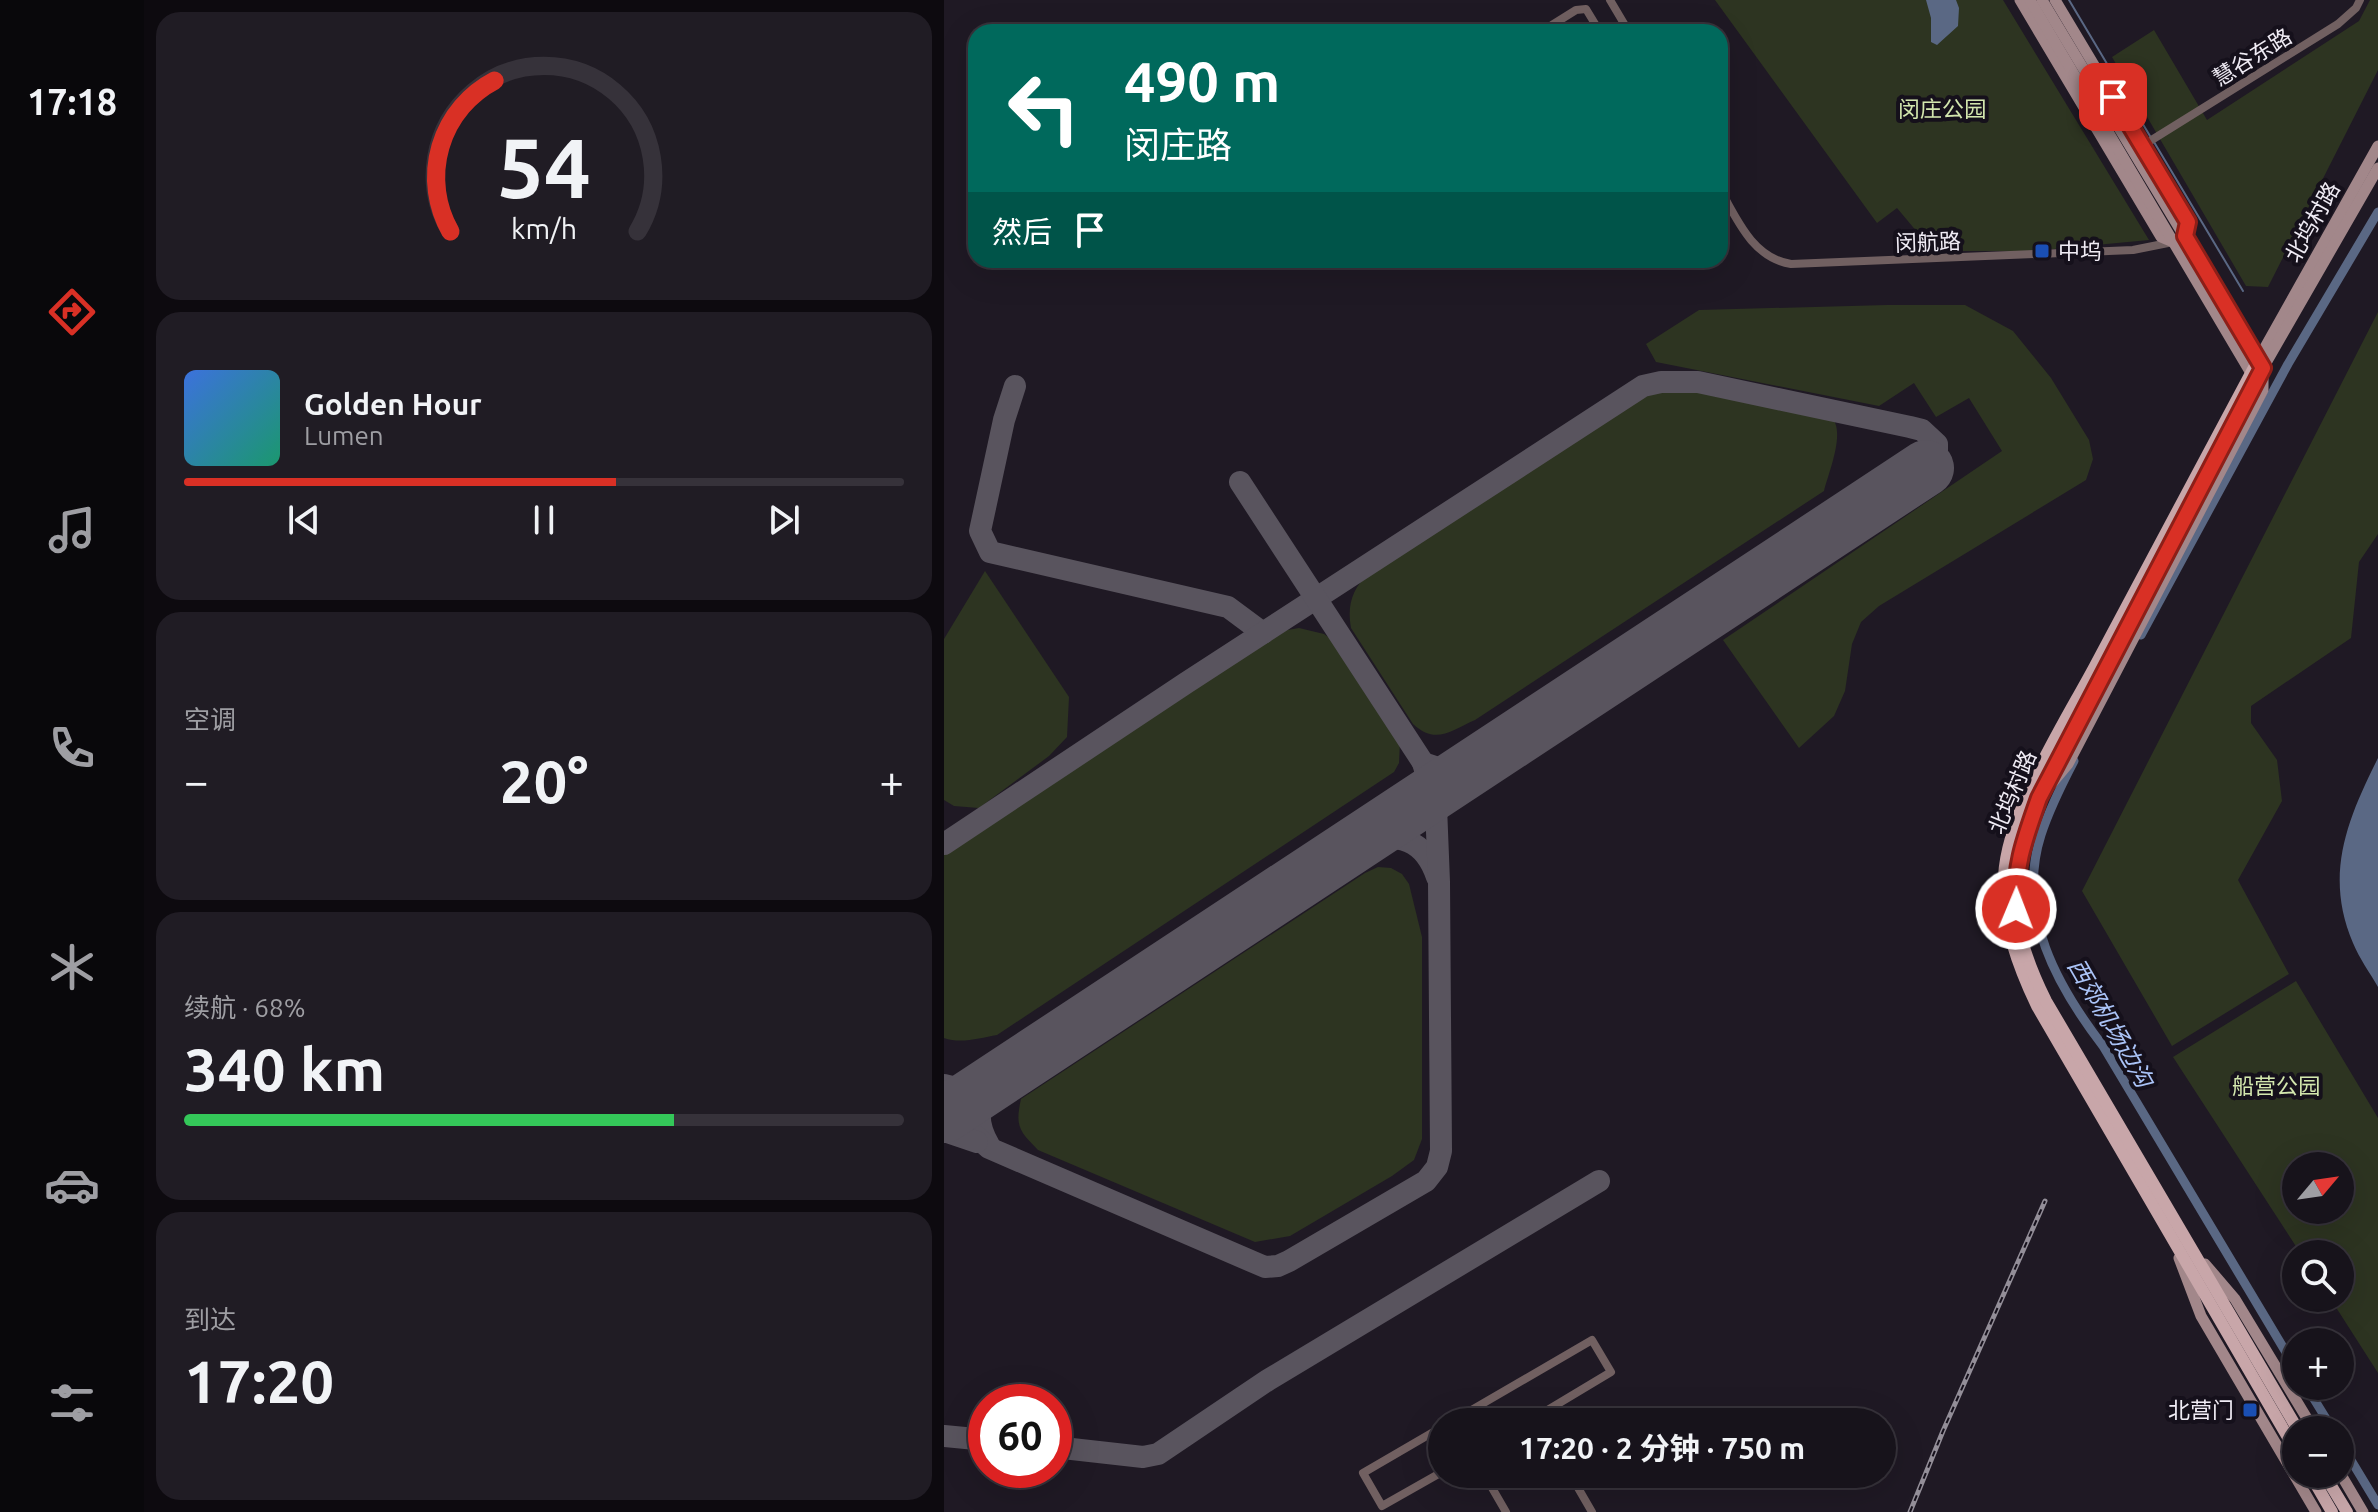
<!DOCTYPE html>
<html lang="zh">
<meta charset="utf-8">
<style>
:root{--surface:#17131b;--page:#201c24;--text:#f1f3f6;--muted:#9e9ea3;--line:#36323a;--accent:#d93025}
body{margin:0;font-family:Ubuntu,"Noto Sans SC",sans-serif;background:var(--page);color:var(--text);height:100vh;display:flex;flex-direction:column;font-size:30px;white-space:nowrap}
*{box-sizing:border-box;margin:0}
p{font-size:26px;color:var(--muted)}
.icon{flex:none;width:44px;height:44px;fill:none;stroke:currentColor;stroke-width:2;stroke-linecap:round;stroke-linejoin:round}
.map{position:relative;flex:1;overflow:hidden}
.side{display:flex;flex-direction:column;gap:12px;padding:12px;background:#0d0a0f;width:800px}
.side>*{flex:none}
.hud{position:absolute;left:24px;top:24px;width:760px;height:244px;border-radius:24px;box-shadow:0 8px 32px #0002,0 0 0 2px var(--line);background:#00695c;color:#fff;overflow:hidden}
.needle{width:52px;rotate:61deg}
.buttons{position:absolute;left:1338px;top:1152px;display:grid;gap:16px}
.buttons a{display:grid;place-items:center;width:72px;height:72px;border-radius:50%;background:var(--surface);box-shadow:0 8px 32px #0002,0 0 0 2px var(--line);font-size:40px}
.speed{position:absolute;left:24px;top:1384px;display:flex;gap:16px;font-size:40px;font-weight:700;text-align:center}
.speed>*{display:grid;place-content:center;width:104px;height:104px;border-radius:50%;background:var(--surface);box-shadow:0 8px 32px #0002,0 0 0 2px var(--line);line-height:1}
.speed .limit{border:12px solid #d22;background:#fff;color:#111}
.pin{position:absolute;display:grid;place-items:center;width:68px;height:68px;color:#fff;margin:-34px;border-radius:16px;box-shadow:0 4px 12px #0006}
.me{position:absolute;width:88px;margin:-44px;rotate:1deg;stroke-linejoin:round;filter:drop-shadow(0 0 6px #0008)}
.turn{display:flex;align-items:center;gap:28px;height:168px;padding:0 24px;font-size:36px}
.turn .icon{width:104px;height:104px;stroke-width:2.5}
.turn b{display:block;font-size:56px;line-height:68px}
.then{display:flex;align-items:center;height:76px;padding:0 24px;background:#0003;gap:16px;font-size:30px}
.big{font-size:60px;font-weight:700;line-height:1.1}
.side .card{flex:1;display:flex;flex-direction:column;justify-content:center;gap:12px;min-width:0;padding:0 28px;border-radius:24px;background:var(--page)}
.side .dial{align-items:center;gap:0}
.dial svg{height:208px;overflow:visible;fill:none;stroke:var(--line);stroke-width:7;stroke-linecap:round;text-anchor:middle}
.dial text{fill:var(--text);stroke:none}
.song{display:flex;align-items:center;gap:24px}
.cover{width:96px;height:96px;border-radius:12px;background:linear-gradient(135deg,hsl(220 70% 55%),hsl(160 70% 35%))}
.played{height:8px;border-radius:4px;background:linear-gradient(90deg,var(--accent) 60%,var(--line) 60%)}
.keys{display:flex;justify-content:space-around;direction:ltr}
.heat{display:flex;justify-content:space-between;align-items:center;font-size:44px;direction:ltr}
.charge{height:12px;border-radius:6px;background:linear-gradient(90deg,#34c759 68%,var(--line) 0)}
.trip{position:absolute;left:484px;top:1408px;width:468px;height:80px;border-radius:40px;background:var(--surface);box-shadow:0 8px 32px #0002,0 0 0 2px var(--line);font-weight:700;line-height:80px;text-align:center}
main{display:flex;flex:1;min-height:0}
.tab-bar{display:flex;flex-direction:column;width:144px;justify-content:space-around;align-items:center;background:#09080b;color:var(--muted)}
.tab-bar .icon{width:56px;height:56px}
.tab-bar .on{color:var(--accent)}
.tab-bar b{font-size:36px;color:var(--text)}
.map>svg:first-child{display:block}
.green{fill:#2d3421;fill-rule:evenodd}
.water{fill:#5a6884}
.lines{fill:none;stroke-linecap:round;stroke-linejoin:round}
.stream{stroke:#5a6884;stroke-width:2}
.canal{stroke:#5a6884;stroke-width:9}
.taxiway{stroke:#59545e;stroke-width:22}
.runway{stroke:#59545e;stroke-width:56}
.street{stroke:#716061;stroke-width:8}
.secondary{stroke:#a2878a;stroke-width:11}
.primary{stroke:#c8a6a9;stroke-width:12}
.rail-casing{stroke:#938e98;stroke-width:5}
.rail{stroke:#15101b;stroke-width:2;stroke-dasharray:6;stroke-linecap:butt}
.route-casing{stroke:#8d1f18;stroke-width:20}
.route{stroke:#d93025;stroke-width:14}
.transit-dot{fill:#1a4fb4;stroke:#15101b;stroke-width:3}
.labels{text-anchor:middle;stroke-width:8;stroke-linejoin:round;paint-order:stroke}
.street-label{font-size:22px;fill:#f0ecf5;stroke:#15101b}
.park-label{font-size:22px;fill:#d3e7ae;stroke:#15101b}
.poi-label{font-size:22px;fill:#f0ecf5;stroke:#15101b;text-anchor:start}
.water-label{font-size:24px;font-style:italic;fill:#aac3f7;stroke:#15101b}
</style>
<main>
<nav class="tab-bar">
<b>17:18</b>
<svg class="icon on" aria-label="directions" viewBox="0 0 24 24"><path d="M12 3l9 9-9 9-9-9zM9 14v-3h6M13 9l2 2-2 2"/></svg>
<svg class="icon" aria-label="music" viewBox="0 0 24 24"><path d="M9 18V5l10-2v13"/><circle cx="6" cy="18" r="3"/><circle cx="16" cy="16" r="3"/></svg>
<svg class="icon" aria-label="phone" viewBox="0 0 24 24"><path d="M5 4h4l2 5-3 2q2 4 5 5l2-3 5 2v4C11 20 4 13 5 4z"/></svg>
<svg class="icon" aria-label="climate" viewBox="0 0 24 24"><path d="M12 3v18M4 7l16 10M4 17L20 7"/></svg>
<svg class="icon" aria-label="car" viewBox="0 0 24 24"><path d="M5 17H2v-5l4-1 3-4h7l3 4 3 1v5h-3M9 17h6M6 11h13"/><circle cx="7" cy="17" r="2"/><circle cx="17" cy="17" r="2"/></svg>
<svg class="icon" aria-label="filters" viewBox="0 0 24 24"><path d="M4 7h16M4 17h16"/><circle cx="9" cy="7" r="2"/><circle cx="15" cy="17" r="2"/></svg>
</nav>
<section class="side">
<div class="card dial"><svg viewBox="0 0 100 80">
<path d="M14 69A42 42 0 1 1 86 69"/>
<path d="M14 69A42 42 0 0 1 31 11" stroke="#d93025"/>
<text x="50" y="56" font-size="32" font-weight="700">54</text>
<text x="50" y="72" font-size="11">km/h</text>
</svg></div>
<div class="card">
<div class="song"><i class="cover"></i><div><b>Golden Hour</b><p>Lumen</p></div></div>
<div class="played"></div>
<div class="keys"><svg class="icon" aria-label="previous" viewBox="0 0 24 24"><path d="M18 5L8 12l10 7zM5 5v14"/></svg><svg class="icon" aria-label="pause" viewBox="0 0 24 24"><path d="M8 5v14M16 5v14"/></svg><svg class="icon" aria-label="next" viewBox="0 0 24 24"><path d="M6 5l10 7-10 7zM19 5v14"/></svg></div>
</div>
<div class="card"><p>空调</p>
<div class="heat"><a>−</a><b class="big">20°</b><a>+</a></div>
</div>
<div class="card"><p>续航 · 68%</p><b class="big">340 km</b><div class="charge"></div></div>
<div class="card"><p>到达</p><b class="big">17:20</b></div>
</section>
<div class="map">
<svg width="1434" height="1512" viewBox="0 0 1434 1512">
<rect width="100%" height="100%" fill="#1f1924"/>
<g class="green">
<path d="M771,0h288l146,240 -117,11h-99l-36,-43 -20,15z"/>
<path d="M1426,0h8v70l-110,217 -22,-1 -134,-229 42,-27 53,90 152,-99z"/>
<path d="M943,305h78l48,26 38,47 38,62 4,19 -7,21 -207,126 -18,16 -9,22 -7,47 -11,25 -35,32 -76,-108 279,-189 -33,-53 -33,19 -22,-34 -35,23 -223,-44 -10,-18 53,-34z"/>
<path d="M1434,312v222l-19,28 -8,76 -100,68v17l26,37 5,41 -44,79 51,94 -117,72 -90,-155z"/>
<path d="M731,388h20l135,28c17,13 -1,55 -6,75l-349,229c-25,11 -39,25 -62,4l-62,-96c-4,-23 1,-39 18,-55l264,-173z"/>
<path d="M41,571l84,126 -2,40 -18,19 -70,52 -25,-2 -10,-6v-161z"/>
<path d="M355,628l25,6 11,8 65,99 -1,22 -5,9 -397,263c-17,3 -36,9 -53,3v-183l338,-224z"/>
<path d="M434,867l13,1 11,6 7,10 13,53v202l-8,21 -22,16 -102,60 -35,6 -217,-92c-19,-19 -23,-24 -17,-51l344,-226z"/>
<path d="M1352,981l82,137v255l-48,-75h10v-44h-39l-128,-197zM1352,1166h44v44h-44z"/>
</g>
<g class="water">
<path d="M982,0h30l3,8 -1,18 -21,19 -6,-3v-24z"/>
<path d="M1434,758v229c-8,-14 -19,-29 -25,-44 -29,-68 -6,-123 25,-185z"/>
</g>
<g class="lines">
<g class="stream">
<path d="M1125,0l81,136"/>
<path d="M1210,142l89,149"/>
</g>
<g class="canal">
<path d="M1197,635l147,-271 90,-152"/>
<path d="M1130,761c-12,23 -25,49 -33,74 -25,78 16,151 62,211l193,323"/>
<path d="M1362,1386l27,44"/>
<path d="M1396,1442l38,63"/>
</g>
<g class="taxiway">
<path d="M71,386l-11,34 -24,111 10,21 238,55 35,26"/>
<path d="M467,807c10,-15 19,-26 12,-44l24,8 21,-1"/>
<path d="M418,839c37,-5 62,-1 75,38"/>
<path d="M0,844l242,-161 457,-297 18,-4h37l212,45 12,3 15,14v16l-11,8"/>
<path d="M0,1085l24,6 25,-9c-17,21 -17,41 -4,63"/>
<path d="M0,1091l27,41 18,16 276,119 13,-1 11,-5 137,-80 11,-14 4,-16 -2,-269 -4,-101 -195,-299"/>
<path d="M0,1131l33,11"/>
<path d="M0,1436l42,4"/>
<path d="M110,1447l89,10 15,-3 110,-74 331,-199"/>
</g>
<path class="runway" d="M0,1115l982,-647"/>
<g class="street">
<path d="M666,0l19,32"/>
<path d="M608,25l24,-15 10,-1 14,23"/>
<path d="M1198,146l196,-122 18,-16 4,-8"/>
<path d="M776,189c17,31 33,69 71,75l342,-14 40,-8"/>
<path d="M507,1422l141,-82 19,32 -75,45 3,5"/>
<path d="M498,1427l-79,46 19,33 60,-34"/>
<path d="M540,1474l22,38"/>
<path d="M626,1474l22,38"/>
</g>
<g class="secondary">
<path d="M1076,0l141,237 12,5"/>
<path d="M1086,0l225,380"/>
<path d="M1098,0l221,367"/>
<path d="M1111,0l133,222 -3,14"/>
<path d="M1314,360l120,-214"/>
<path d="M1103,789l21,-25 195,-374v-22l115,-200"/>
<path d="M1235,1258l22,58 115,196"/>
<path d="M1261,1264l30,35 79,131"/>
<path d="M1396,1473l23,39"/>
</g>
<g class="primary">
<path d="M1314,360c-54,102 -108,204 -163,306 -31,58 -88,146 -91,211 -2,46 14,89 33,129l259,445"/>
<path d="M1319,368l-224,430c-9,25 -21,51 -24,78 -4,43 12,87 31,125l252,429"/>
<path d="M1366,1474l22,38"/>
<path d="M1380,1474l23,38"/>
</g>
<defs>
<path id="rail" d="M966,1512l33,-81 102,-230"/>
</defs>
<use href="#rail" class="rail-casing"/>
<use href="#rail" class="rail"/>
</g>
<g class="lines">
<defs>
<path id="route" d="M1072,909c-1,-46 8,-68 23,-111l224,-430 -78,-132 3,-14 -75,-125"/>
</defs>
<use href="#route" class="route-casing"/>
<use href="#route" class="route"/>
</g>
<g class="transit-dot">
<rect x="1090" y="243" width="16" height="16" rx="4"/>
<rect x="1298" y="1402" width="16" height="16" rx="4"/>
</g>
<g class="labels">
<g class="street-label">
<text transform="translate(1308 57) rotate(-32)" y="8">慧谷东路</text>
<text transform="translate(1368 222) rotate(-61)" y="8">北坞村路</text>
<text transform="translate(984 242) rotate(-2)" y="8">闵航路</text>
<text transform="translate(1068 792) rotate(-67)" y="8">北坞村路</text>
</g>
<g class="park-label">
<text x="998" y="117">闵庄公园</text>
<text x="1332" y="1094">船营公园</text>
</g>
<g class="poi-label">
<text x="1114" y="259">中坞</text>
<text x="1290" y="1418" text-anchor="end">北营门</text>
</g>
<g class="water-label">
<text transform="translate(1166 1023) rotate(60)" y="8">西郊机场边沟</text>
</g>
</g>
</svg>
<div class="buttons">
<a><svg class="needle" viewBox="-14 -14 28 28"><path d="M0-13l5 13h-10z" fill="#e53935"/><path d="M0 13l5-13h-10z" fill="#9e9ea3"/></svg></a>
<a><svg class="icon" aria-label="search" viewBox="0 0 24 24"><circle cx="10" cy="10" r="6"/><path d="M15 15l6 6"/></svg></a>
<a>+</a>
<a>−</a>
</div>
<div class="speed"><div class="limit">60</div></div>
<div class="pin" style="left:1169px;top:97px;background:#d93025"><svg class="icon" aria-label="arrive" viewBox="0 0 24 24"><path d="M6 21V4h12l-3 4 3 4H6"/></svg></div>
<svg class="me" style="left:1072px;top:909px" viewBox="-20 -20 40 40"><circle r="17" fill="#d93025" stroke="#fff" stroke-width="3"/><path d="M0-11L8 9 0 5-8 9z" fill="#fff"/></svg>
<div class="trip">17:20 · 2 分钟 · 750 m</div>
<div class="hud">
<div class="turn"><svg class="icon" aria-label="left" viewBox="0 0 24 24"><path d="M17 20v-9H6M10 6l-5 5 5 5"/></svg><div><b>490 m</b>闵庄路</div></div>
<div class="then">然后<svg class="icon" aria-label="arrive" viewBox="0 0 24 24"><path d="M6 21V4h12l-3 4 3 4H6"/></svg></div>
</div>
</div>
</main>
